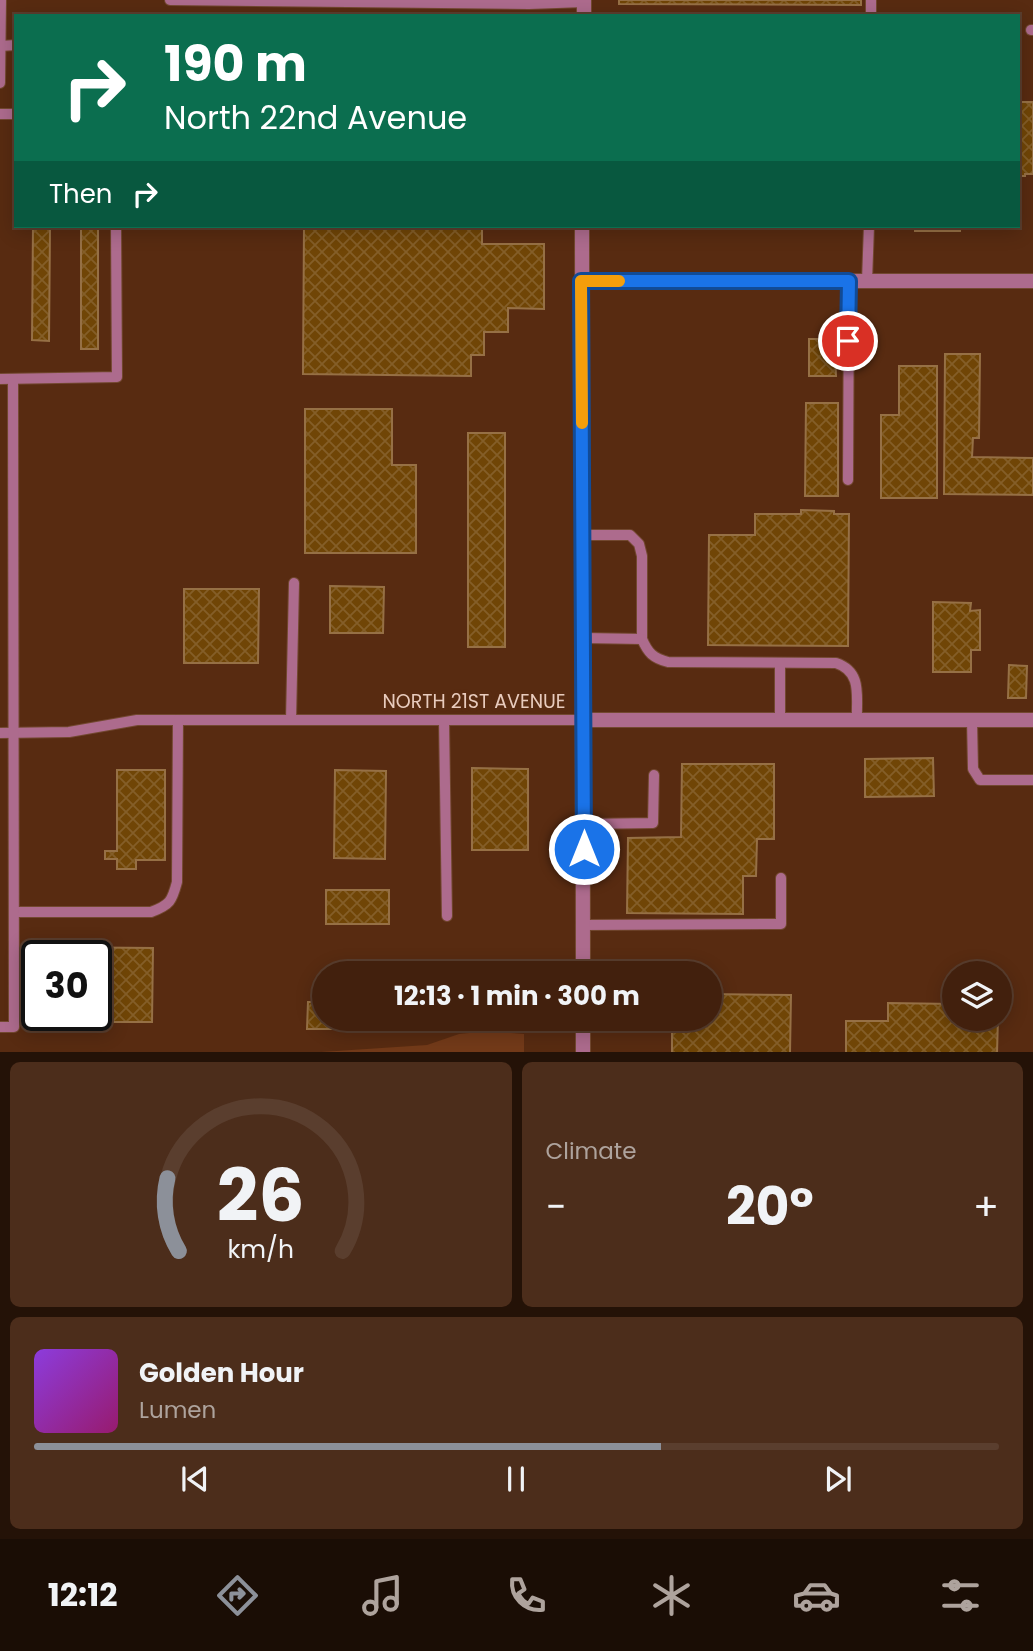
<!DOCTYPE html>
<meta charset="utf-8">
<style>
:root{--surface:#42200d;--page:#4c2d1b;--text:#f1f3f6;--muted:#aea39d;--line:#5a3e2e;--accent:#8c9099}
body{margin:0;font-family:Poppins,sans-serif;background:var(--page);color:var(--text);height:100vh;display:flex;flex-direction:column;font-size:26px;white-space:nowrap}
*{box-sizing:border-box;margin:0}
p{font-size:23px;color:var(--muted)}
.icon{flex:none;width:38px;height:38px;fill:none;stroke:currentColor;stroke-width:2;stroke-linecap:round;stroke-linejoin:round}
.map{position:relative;height:1052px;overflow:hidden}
.details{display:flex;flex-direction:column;gap:10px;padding:10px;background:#241207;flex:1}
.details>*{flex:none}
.banner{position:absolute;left:14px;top:14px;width:1006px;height:214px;border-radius:0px;box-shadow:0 4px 18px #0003,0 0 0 2px var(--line);background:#0b6e4f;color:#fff;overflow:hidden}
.tools{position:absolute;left:942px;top:961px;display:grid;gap:14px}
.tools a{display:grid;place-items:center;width:70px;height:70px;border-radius:50%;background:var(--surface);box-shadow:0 4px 18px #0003,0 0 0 2px var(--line);font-size:35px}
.speed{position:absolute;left:21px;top:940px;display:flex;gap:14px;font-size:35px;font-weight:700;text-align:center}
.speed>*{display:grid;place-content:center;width:91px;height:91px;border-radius:50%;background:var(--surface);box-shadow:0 4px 18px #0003,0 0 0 2px var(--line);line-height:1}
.speed .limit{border:4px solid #111;border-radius:10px;background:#fff;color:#111}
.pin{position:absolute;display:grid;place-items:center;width:60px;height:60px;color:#fff;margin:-30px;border:4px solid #fff;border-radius:50%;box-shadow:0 2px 7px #0007}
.me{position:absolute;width:77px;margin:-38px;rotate:0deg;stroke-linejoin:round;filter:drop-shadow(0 0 5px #0008)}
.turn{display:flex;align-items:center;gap:24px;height:147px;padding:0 35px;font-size:32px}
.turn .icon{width:91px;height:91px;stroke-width:2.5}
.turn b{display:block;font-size:49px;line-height:60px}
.then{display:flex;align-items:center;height:66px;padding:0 35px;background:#0003;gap:14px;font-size:26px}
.big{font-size:52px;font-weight:700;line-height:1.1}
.details .card{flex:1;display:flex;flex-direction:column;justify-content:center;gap:10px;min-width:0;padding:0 24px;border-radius:10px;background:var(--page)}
.details .dial{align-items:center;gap:0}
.dial svg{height:182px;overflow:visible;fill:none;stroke:var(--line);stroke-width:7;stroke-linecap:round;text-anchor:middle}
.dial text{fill:var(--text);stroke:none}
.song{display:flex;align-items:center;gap:21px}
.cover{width:84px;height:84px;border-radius:10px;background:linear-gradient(135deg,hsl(270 70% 55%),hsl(320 70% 35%))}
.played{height:7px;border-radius:4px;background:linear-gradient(90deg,var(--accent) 65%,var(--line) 65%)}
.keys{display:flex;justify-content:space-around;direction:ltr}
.heat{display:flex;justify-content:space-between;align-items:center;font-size:38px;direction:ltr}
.details .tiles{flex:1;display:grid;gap:10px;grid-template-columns:1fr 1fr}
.card:last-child{grid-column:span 2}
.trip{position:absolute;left:312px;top:961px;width:410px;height:70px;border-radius:35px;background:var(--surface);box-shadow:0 4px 18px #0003,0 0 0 2px var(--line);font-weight:700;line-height:70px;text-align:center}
.tabs{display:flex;height:112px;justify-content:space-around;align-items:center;background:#1a0d05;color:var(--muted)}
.tabs .icon{width:49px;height:49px}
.tabs .active{color:var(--accent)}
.tabs b{font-size:32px;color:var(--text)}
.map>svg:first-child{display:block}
.green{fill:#733a19}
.building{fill:url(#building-cross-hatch);stroke:#967045;stroke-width:2}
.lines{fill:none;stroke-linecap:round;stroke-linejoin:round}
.service-casing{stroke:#724830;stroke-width:12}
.minor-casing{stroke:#724830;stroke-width:16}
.service{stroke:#ad6b8d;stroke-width:10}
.minor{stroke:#ad6b8d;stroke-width:14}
.route-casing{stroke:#114b97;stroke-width:18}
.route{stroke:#1a73e8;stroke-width:12}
.slow{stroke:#f59e0b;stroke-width:12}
.labels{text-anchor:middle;stroke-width:7;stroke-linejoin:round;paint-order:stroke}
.street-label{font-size:19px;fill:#e8cbbd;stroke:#582b11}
</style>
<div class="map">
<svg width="1033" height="1053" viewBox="0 0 1033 1053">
<defs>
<pattern id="building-cross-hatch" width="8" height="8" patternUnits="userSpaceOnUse" patternTransform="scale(1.75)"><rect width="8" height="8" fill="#704506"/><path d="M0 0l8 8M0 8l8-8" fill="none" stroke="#845e28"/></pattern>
</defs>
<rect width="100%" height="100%" fill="#582b11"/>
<path class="green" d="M489,1031l35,3v18h-203l106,-7 32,-11z"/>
<g class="building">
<path d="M619,0h242v5l-242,-1z"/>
<path d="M1018,102h15v72h-8v2h-7z"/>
<path d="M33,226h17l-1,115 -17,-1z"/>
<rect x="81" y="226" width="17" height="123"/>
<path d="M304,226h178v18h62v65l-36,-1v24h-24v23h-13v21l-168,-2z"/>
<path d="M803,226h45v3l-45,-1z"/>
<rect x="915" y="226" width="45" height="5"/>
<path d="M809,339h26l1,37h-27z"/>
<path d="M945,354h35l-1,84h-6l-1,19 61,1v37l-89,-1z"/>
<path d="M899,366h38v132h-56v-83h18z"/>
<path d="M806,403h32v93h-33z"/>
<path d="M305,409h87v56h24v88h-111z"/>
<rect x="468" y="433" width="37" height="214"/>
<path d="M801,510l33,1v3h15l-1,132 -140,-1 1,-110h46v-21h46z"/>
<path d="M330,586l54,1 -1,46h-53z"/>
<path d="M184,589h75l-1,74h-74z"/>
<path d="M933,602l38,1 -1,8 10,-1v40h-9v22h-38z"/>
<path d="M1009,665l18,1 -1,32h-18z"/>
<path d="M933,758l1,38 -69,1v-38z"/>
<path d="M682,764h92v75h-17l-1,37h-13v38l-116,-1 1,-75 53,-1z"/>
<path d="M472,768l56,1v81h-56z"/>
<path d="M117,770h48v90h-29v9h-19v-10h-12v-8h12z"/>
<path d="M335,770l51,1 -1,88 -51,-1z"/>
<rect x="326" y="890" width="63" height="34"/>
<path d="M45,947l108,1 -1,74h-108v-7h52v-59h-51z"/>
<path d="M709,994l82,1 -1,58h-118v-35h37z"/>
<path d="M308,1002h16v16h49v11h-66z"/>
<path d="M888,1003l66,1v14h44l-1,35h-151v-32h42z"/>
</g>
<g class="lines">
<defs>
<g id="service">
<path d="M170,0l359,4 55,-2"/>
<path d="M871,16v-16"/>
<path d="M1031,30h2"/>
<path d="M0,46l16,-1"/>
<path d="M0,83l1,-83"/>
<path d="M0,114h16"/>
<path d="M867,281l2,-55"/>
<path d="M0,379l117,-2 -1,-151"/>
<path d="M848,480l1,-199"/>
<path d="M583,535h47l9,9 3,12v83c6,14 11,19 26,23l168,1c27,9 20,34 21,57"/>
<path d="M584,638l58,1"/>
<path d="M291,720l3,-137"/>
<path d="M444,720l3,196"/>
<path d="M780,720v-57"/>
<path d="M972,720l1,49 7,11h53"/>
<path d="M0,733l69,-1 68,-12h447"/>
<path d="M584,824l69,-1 1,-48"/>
<path d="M14,912h137c19,-7 21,-11 26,-30l1,-162"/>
<path d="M583,925l198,-1v-46"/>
<path d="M0,1027h14l-1,-648"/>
</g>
<g id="minor">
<path d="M584,16v-16"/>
<path d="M582,226l1,747"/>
<path d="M581,281h452"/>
<path d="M584,720h449"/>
<path d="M583,1053v-35"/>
</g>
</defs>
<use href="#service" class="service-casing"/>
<use href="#minor" class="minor-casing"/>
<use href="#service" class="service"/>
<use href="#minor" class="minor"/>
</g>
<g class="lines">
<defs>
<path id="route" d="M584,849l-3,-568h268l-1,60"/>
</defs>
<use href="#route" class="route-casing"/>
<use href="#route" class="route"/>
<path class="slow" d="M582,423l-1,-142h38"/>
</g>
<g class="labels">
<g class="street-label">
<text x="474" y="708">NORTH 21ST AVENUE</text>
</g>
</g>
</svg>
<div class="tools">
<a><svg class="icon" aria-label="layers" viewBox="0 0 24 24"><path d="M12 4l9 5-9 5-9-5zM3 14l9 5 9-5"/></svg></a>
</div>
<div class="speed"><div class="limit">30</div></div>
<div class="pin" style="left:848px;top:341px;background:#d93025"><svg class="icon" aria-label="arrive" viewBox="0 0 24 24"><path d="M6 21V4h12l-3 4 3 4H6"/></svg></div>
<svg class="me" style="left:584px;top:849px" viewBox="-20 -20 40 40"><circle r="17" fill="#1a73e8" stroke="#fff" stroke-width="3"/><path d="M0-11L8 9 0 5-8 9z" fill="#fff"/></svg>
<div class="trip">12:13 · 1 min · 300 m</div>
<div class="banner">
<div class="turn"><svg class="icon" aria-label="right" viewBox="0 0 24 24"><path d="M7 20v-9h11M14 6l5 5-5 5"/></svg><div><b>190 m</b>North 22nd Avenue</div></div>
<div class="then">Then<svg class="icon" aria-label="right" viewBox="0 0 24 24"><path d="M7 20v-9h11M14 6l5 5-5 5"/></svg></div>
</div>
</div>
<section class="details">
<div class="tiles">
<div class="card dial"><svg viewBox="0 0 100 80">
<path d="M14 69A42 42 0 1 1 86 69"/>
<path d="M14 69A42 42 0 0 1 9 37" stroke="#8c9099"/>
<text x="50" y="56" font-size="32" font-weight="700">26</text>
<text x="50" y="72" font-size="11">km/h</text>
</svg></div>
<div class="card"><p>Climate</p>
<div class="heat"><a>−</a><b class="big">20°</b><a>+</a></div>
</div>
<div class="card">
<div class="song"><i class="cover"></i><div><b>Golden Hour</b><p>Lumen</p></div></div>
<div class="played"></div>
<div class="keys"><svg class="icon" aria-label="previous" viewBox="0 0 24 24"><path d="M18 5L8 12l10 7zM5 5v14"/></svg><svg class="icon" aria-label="pause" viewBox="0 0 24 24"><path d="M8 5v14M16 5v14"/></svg><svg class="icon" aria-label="next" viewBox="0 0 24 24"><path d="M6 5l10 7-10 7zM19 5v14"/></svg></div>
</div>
</div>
</section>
<nav class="tabs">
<b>12:12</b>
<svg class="icon active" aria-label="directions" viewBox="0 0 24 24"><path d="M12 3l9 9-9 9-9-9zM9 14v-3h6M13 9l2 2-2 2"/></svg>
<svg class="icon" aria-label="music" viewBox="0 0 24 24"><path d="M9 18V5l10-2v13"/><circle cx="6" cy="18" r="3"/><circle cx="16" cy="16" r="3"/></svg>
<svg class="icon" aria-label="phone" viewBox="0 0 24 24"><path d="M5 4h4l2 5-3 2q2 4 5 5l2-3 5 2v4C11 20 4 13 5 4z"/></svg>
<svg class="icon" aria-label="climate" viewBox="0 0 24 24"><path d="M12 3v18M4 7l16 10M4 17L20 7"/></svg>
<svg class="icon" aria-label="car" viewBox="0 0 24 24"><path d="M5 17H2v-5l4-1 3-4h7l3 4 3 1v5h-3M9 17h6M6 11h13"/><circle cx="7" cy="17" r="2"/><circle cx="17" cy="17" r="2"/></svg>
<svg class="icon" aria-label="filters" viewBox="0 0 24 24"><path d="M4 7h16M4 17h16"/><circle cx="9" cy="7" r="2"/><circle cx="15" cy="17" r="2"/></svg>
</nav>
